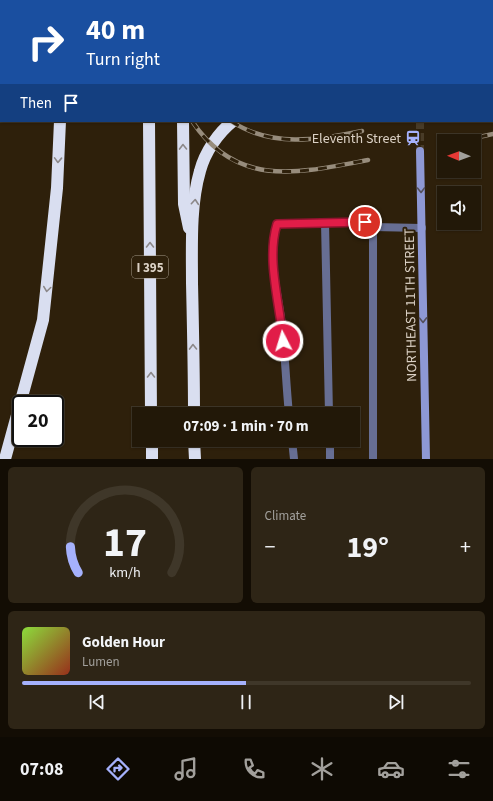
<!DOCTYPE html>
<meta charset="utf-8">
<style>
:root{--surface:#221808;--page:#2e2516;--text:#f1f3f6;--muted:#a2a09c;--line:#3f3729;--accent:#a5b1fc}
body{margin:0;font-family:"Source Sans 3",sans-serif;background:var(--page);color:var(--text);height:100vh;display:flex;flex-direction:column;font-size:15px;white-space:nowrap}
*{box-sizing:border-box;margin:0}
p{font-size:13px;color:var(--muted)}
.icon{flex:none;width:22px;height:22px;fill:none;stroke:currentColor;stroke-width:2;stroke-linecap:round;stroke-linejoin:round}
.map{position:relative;height:459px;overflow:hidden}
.panel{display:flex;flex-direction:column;gap:8px;padding:8px;background:#130d04;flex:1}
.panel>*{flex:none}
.guide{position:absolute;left:0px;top:0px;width:493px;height:122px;box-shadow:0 1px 3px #0004,0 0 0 1px var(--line);background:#1a4fa0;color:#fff;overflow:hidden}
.needle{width:26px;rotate:271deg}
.buttons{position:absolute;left:437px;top:134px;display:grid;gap:8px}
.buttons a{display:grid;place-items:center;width:44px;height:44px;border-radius:0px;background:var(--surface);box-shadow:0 1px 3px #0004,0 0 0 1px var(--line);font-size:20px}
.speed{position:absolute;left:12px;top:395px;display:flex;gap:8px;font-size:20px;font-weight:700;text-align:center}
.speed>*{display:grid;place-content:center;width:52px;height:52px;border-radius:50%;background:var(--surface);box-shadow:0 1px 3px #0004,0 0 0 1px var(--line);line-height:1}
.speed .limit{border:2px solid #111;border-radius:6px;background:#fff;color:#111}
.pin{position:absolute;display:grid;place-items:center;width:34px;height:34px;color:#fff;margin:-17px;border:2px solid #fff;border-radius:50%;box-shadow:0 1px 4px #0007}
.me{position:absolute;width:44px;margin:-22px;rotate:355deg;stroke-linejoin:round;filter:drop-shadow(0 0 3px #0008)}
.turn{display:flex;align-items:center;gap:14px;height:84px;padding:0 20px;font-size:18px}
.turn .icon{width:52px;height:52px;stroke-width:2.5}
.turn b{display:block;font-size:28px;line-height:34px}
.then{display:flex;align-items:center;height:38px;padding:0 20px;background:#0003;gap:8px;font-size:15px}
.big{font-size:30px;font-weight:700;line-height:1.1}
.panel .tile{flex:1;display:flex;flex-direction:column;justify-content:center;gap:6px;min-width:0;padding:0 14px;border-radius:6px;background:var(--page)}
.panel .dial{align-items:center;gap:0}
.dial svg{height:104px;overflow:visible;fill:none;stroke:var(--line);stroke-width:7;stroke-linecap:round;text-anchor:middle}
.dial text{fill:var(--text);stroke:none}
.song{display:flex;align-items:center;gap:12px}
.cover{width:48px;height:48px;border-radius:6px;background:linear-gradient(135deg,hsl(90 70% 55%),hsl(10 70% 35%))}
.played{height:4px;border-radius:2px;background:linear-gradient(90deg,var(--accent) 50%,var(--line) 50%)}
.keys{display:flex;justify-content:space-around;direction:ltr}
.heat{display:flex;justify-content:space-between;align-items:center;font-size:22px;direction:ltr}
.panel .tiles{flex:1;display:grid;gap:8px;grid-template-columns:1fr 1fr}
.tile:last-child{grid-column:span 2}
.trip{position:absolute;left:132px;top:407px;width:228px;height:40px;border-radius:0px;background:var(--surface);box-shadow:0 1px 3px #0004,0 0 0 1px var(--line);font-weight:700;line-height:40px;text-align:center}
.dock{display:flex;height:64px;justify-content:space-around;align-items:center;background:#0e0a03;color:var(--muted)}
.dock .icon{width:28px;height:28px}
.dock .active{color:var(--accent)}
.dock b{font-size:18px;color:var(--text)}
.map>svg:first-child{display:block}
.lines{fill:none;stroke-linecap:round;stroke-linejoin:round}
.secondary-tunnel{stroke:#483b27;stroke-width:8;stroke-dasharray:8 4;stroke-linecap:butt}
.lane{stroke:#676e93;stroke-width:8}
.secondary{stroke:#8e98d4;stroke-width:8}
.primary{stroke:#b0bbf8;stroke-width:10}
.highway{stroke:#d9def0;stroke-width:12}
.rail-casing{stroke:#978c7c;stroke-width:4.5}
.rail{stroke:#2e200b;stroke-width:3;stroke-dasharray:9;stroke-linecap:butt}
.oneway{stroke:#8c8889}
.oneway2{stroke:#54505b}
.route-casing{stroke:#92132f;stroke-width:10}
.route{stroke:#e11d48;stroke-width:7}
.labels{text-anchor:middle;stroke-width:4;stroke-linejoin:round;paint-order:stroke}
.shield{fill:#2e200b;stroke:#a79c8d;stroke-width:1}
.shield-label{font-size:13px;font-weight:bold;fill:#dbd1c5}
.poi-label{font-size:14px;fill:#dbd1c5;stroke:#2e200b;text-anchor:end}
.street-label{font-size:14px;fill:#dbd1c5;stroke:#2e200b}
</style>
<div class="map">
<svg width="493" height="459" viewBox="0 0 493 459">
<rect width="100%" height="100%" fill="#2e200b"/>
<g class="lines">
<path class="secondary-tunnel" d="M420,121v30"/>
<g class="lane">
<path d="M325,222l4,192"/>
<path d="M373,227l49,1"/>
<path d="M289,414c-3,-30 -4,-60 -7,-89 -4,-33 -15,-69 -5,-101l88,-2 8,5v232"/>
<path d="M292,440l2,19"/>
<path d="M330,440v19"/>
</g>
<g class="secondary">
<path d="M418,0v1"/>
<path d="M492,80h1"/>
<path d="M0,92h1"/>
<path d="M420,151l6,308"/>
</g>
<g class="primary">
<path d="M193,0v1"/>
<path d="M93,1v-1"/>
</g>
<g class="highway">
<path d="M138,0v1"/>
<path d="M63,1v-1"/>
<path d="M149,121l2,293"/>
<path d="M183,121l1,83 5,24"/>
<path d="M194,414c0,-44 -1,-87 -2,-131 0,-35 -2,-78 8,-112 5,-19 18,-38 33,-50"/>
<path d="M152,440v19"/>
<path d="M194,440l1,19"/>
<path d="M5,459l38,-139 14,-132 3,-67"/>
</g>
<defs>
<g id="rail">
<path d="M168,0v1"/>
<path d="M181,0v1"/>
<path d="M492,105h1"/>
<path d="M192,121c45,68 108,52 176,39"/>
<path d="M231,121c40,27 87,19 131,10"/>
<path d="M461,141l32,-7"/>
</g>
</defs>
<use href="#rail" class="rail-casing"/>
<use href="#rail" class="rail"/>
</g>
<defs><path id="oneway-chevron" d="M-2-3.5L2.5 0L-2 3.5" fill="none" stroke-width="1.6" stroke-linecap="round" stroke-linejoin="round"/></defs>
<g class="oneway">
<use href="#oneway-chevron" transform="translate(183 147) rotate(-91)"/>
<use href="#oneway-chevron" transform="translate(58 160) rotate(92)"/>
<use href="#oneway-chevron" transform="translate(195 202) rotate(-85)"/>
<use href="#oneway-chevron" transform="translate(150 245) rotate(-90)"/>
<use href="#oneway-chevron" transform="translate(47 289) rotate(98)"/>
<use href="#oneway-chevron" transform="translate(193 347) rotate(-91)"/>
<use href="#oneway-chevron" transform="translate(151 375) rotate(-90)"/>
</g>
<g class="oneway2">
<use href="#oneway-chevron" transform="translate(421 190) rotate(89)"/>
<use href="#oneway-chevron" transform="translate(423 320) rotate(89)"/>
</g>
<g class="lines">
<defs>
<path id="route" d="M283,341c-3,-37 -17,-82 -6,-117l88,-2"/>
</defs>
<use href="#route" class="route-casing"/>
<use href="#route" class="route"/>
</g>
<defs>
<symbol id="station-bare" viewBox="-9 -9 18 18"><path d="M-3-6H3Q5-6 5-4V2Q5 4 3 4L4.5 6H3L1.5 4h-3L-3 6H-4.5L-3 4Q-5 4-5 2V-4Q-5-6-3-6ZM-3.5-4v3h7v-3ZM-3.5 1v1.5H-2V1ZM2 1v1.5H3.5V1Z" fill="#a5b1fc" stroke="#2e200b" stroke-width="2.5" paint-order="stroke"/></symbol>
</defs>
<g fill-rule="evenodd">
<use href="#station-bare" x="402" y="127" width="22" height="22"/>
</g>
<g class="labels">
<rect class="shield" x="132" y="256" width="36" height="22" rx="3"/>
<g class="shield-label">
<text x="150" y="272">I 395</text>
</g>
<g class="poi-label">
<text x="401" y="143">Eleventh Street</text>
</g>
<g class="street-label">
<text transform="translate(410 305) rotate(-91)" y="5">NORTHEAST 11TH STREET</text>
</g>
</g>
</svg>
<div class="buttons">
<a><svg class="needle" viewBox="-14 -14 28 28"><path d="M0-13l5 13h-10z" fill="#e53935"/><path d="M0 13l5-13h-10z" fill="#a2a09c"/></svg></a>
<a><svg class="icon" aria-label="sound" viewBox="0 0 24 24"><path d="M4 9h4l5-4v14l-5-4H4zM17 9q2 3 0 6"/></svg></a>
</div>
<div class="speed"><div class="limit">20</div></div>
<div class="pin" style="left:365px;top:222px;background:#d93025"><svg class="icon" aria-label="arrive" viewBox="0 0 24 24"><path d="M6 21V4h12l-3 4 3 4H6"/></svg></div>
<svg class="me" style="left:283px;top:341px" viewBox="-20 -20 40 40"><circle r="17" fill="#e11d48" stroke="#fff" stroke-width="3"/><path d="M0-11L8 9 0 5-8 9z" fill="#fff"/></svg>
<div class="trip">07:09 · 1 min · 70 m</div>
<div class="guide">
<div class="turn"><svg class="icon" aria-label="right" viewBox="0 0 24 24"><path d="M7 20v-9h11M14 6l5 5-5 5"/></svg><div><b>40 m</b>Turn right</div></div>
<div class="then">Then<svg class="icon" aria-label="arrive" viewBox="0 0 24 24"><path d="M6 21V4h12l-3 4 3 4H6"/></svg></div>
</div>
</div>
<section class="panel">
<div class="tiles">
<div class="tile dial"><svg viewBox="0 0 100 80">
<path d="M14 69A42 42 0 1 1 86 69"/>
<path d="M14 69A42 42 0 0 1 8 49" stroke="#a5b1fc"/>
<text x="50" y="56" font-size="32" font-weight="700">17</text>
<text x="50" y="72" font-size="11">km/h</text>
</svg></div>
<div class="tile"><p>Climate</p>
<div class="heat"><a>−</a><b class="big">19°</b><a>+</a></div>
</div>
<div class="tile">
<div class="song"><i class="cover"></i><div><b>Golden Hour</b><p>Lumen</p></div></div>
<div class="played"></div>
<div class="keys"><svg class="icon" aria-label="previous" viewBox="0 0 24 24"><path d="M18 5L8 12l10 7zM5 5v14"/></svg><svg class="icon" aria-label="pause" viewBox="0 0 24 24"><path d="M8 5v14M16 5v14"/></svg><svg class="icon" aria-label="next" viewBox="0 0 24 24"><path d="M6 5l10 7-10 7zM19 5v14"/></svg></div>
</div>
</div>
</section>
<nav class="dock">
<b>07:08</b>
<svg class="icon active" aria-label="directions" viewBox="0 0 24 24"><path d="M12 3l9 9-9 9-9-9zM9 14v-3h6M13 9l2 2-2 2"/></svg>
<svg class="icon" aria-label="music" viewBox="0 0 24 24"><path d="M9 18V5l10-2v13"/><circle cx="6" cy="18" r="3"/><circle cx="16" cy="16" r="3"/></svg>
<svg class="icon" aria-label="phone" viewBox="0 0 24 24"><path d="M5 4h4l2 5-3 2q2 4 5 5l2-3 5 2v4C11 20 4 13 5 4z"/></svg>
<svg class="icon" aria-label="climate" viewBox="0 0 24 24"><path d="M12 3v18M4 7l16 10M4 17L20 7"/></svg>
<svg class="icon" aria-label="car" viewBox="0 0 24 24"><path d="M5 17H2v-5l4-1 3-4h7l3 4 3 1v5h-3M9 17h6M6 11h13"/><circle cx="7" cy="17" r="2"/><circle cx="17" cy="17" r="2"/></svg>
<svg class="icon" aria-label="filters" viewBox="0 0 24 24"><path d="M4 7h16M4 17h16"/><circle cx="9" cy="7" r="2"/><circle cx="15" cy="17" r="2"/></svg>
</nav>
